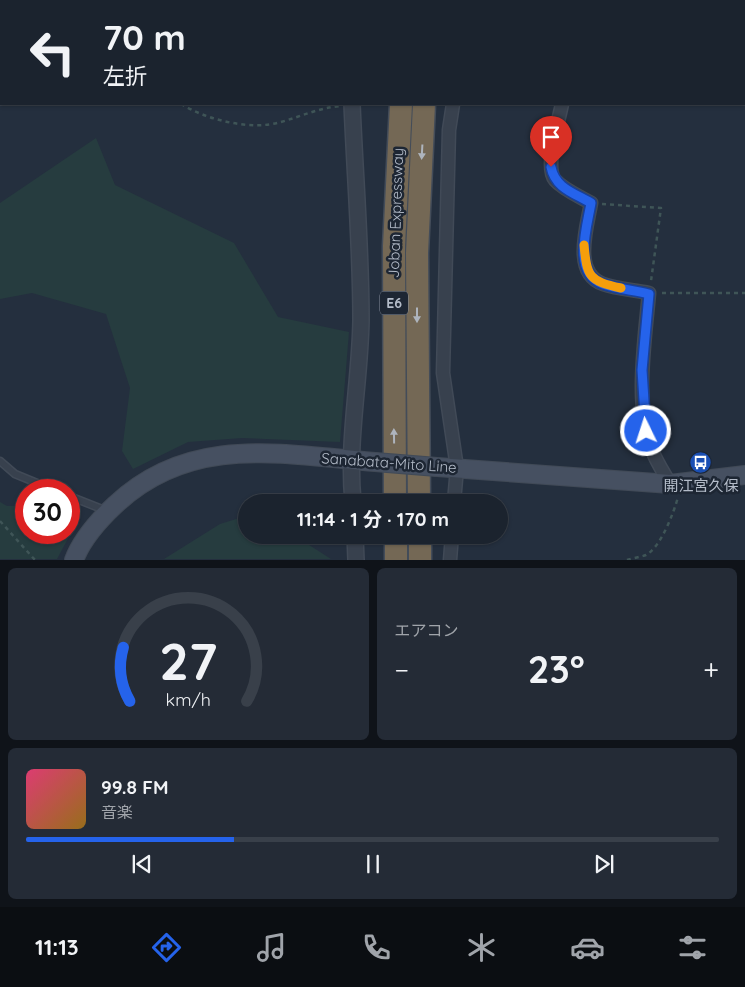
<!DOCTYPE html>
<html lang="ja">
<meta charset="utf-8">
<style>
:root{--surface:#1b232e;--page:#242b36;--text:#f1f3f6;--muted:#a0a4aa;--line:#39404a;--accent:#2563eb}
body{margin:0;font-family:Quicksand,"Noto Sans JP",sans-serif;background:var(--page);color:var(--text);height:100vh;display:flex;flex-direction:column;font-size:19px;white-space:nowrap}
*{box-sizing:border-box;margin:0}
p{font-size:16px;color:var(--muted)}
.icon{flex:none;width:28px;height:28px;fill:none;stroke:currentColor;stroke-width:2;stroke-linecap:round;stroke-linejoin:round}
.map{position:relative;height:560px;overflow:hidden}
.panel{display:flex;flex-direction:column;gap:8px;padding:8px;background:#0f1319;flex:1}
.panel>*{flex:none}
.top-card{position:absolute;left:0px;top:0px;width:745px;height:105px;box-shadow:0 1px 4px #0004,0 0 0 1px var(--line);background:#1b232e;color:var(--text);overflow:hidden}
.speed{position:absolute;left:15px;top:479px;display:flex;gap:10px;font-size:25px;font-weight:700;text-align:center}
.speed>*{display:grid;place-content:center;width:65px;height:65px;border-radius:50%;background:var(--surface);box-shadow:0 1px 4px #0004,0 0 0 1px var(--line);line-height:1}
.speed .limit{border:8px solid #d22;background:#fff;color:#111}
.pin{position:absolute;display:grid;place-items:center;width:42px;height:42px;color:#fff;margin:-51px -21px;border-radius:50% 50% 50% 0;rotate:-45deg;box-shadow:0 0 5px #0007}
.pin .icon{rotate:45deg}
.me{position:absolute;width:55px;margin:-28px;rotate:356deg;stroke-linejoin:round;filter:drop-shadow(0 0 4px #0008)}
.turn{display:flex;align-items:center;gap:18px;height:105px;padding:0 20px;font-size:22px}
.turn .icon{width:65px;height:65px;stroke-width:2.5}
.turn b{display:block;font-size:35px;line-height:42px}
.big{font-size:38px;font-weight:700;line-height:1.1}
.panel .tile{flex:1;display:flex;flex-direction:column;justify-content:center;gap:8px;min-width:0;padding:0 18px;border-radius:8px;background:var(--page)}
.panel .dial{align-items:center;gap:0}
.dial svg{height:130px;overflow:visible;fill:none;stroke:var(--line);stroke-width:7;stroke-linecap:round;text-anchor:middle}
.dial text{fill:var(--text);stroke:none}
.song{display:flex;align-items:center;gap:15px}
.cover{width:60px;height:60px;border-radius:8px;background:linear-gradient(135deg,hsl(340 70% 55%),hsl(40 70% 35%))}
.played{height:5px;border-radius:2px;background:linear-gradient(90deg,var(--accent) 30%,var(--line) 30%)}
.keys{display:flex;justify-content:space-around;direction:ltr}
.heat{display:flex;justify-content:space-between;align-items:center;font-size:28px;direction:ltr}
.panel .tiles{flex:1;display:grid;gap:8px;grid-template-columns:1fr 1fr}
.tile:last-child{grid-column:span 2}
.trip{position:absolute;left:238px;top:494px;width:270px;height:50px;border-radius:25px;background:var(--surface);box-shadow:0 1px 4px #0004,0 0 0 1px var(--line);font-weight:700;line-height:50px;text-align:center}
.tab-bar{display:flex;height:80px;justify-content:space-around;align-items:center;background:#0b0e12;color:var(--muted)}
.tab-bar .icon{width:35px;height:35px}
.tab-bar .current{color:var(--accent)}
.tab-bar b{font-size:22px;color:var(--text)}
.map>svg:first-child{display:block}
.green{fill:#263c3f}
.lines{fill:none;stroke-linecap:round;stroke-linejoin:round}
.service-casing{stroke:#414a57;stroke-width:9}
.minor-casing{stroke:#414a57;stroke-width:15}
.tertiary-casing{stroke:#414a57;stroke-width:18}
.secondary-casing{stroke:#414a57;stroke-width:20}
.motorway-casing{stroke:#434c59;stroke-width:25}
.path{stroke:#3f5557;stroke-width:2.5;stroke-dasharray:4 4;stroke-linecap:butt}
.service{stroke:#38414e;stroke-width:6}
.minor{stroke:#38414e;stroke-width:12}
.tertiary{stroke:#38414e;stroke-width:15}
.secondary{stroke:#465061;stroke-width:18}
.motorway{stroke:#746855;stroke-width:22}
.secondary-bridge-casing{stroke:#414a57;stroke-width:20;stroke-linecap:butt}
.secondary-bridge{stroke:#465061;stroke-width:18}
.oneway{fill:#aeb4bd}
.route-casing{stroke:#184099;stroke-width:12}
.route{stroke:#2563eb;stroke-width:9}
.slow{stroke:#f59e0b;stroke-width:9}
.labels{text-anchor:middle;stroke-width:5;stroke-linejoin:round;paint-order:stroke}
.shield{fill:#1d2633;stroke:#878f9c;stroke-width:1}
.shield-label{font-size:14px;font-weight:bold;fill:#b4bcc9}
.street-label{font-size:15px;fill:#b4bcc9;stroke:#1d2633}
.poi-label{font-size:15px;fill:#b4bcc9;stroke:#1d2633}
</style>
<div class="map">
<svg width="745" height="560" viewBox="0 0 745 560">
<rect width="100%" height="100%" fill="#242f3e"/>
<g class="green">
<path d="M96,138l19,47 119,58 44,74 71,15 -9,110 -98,-4 -54,4 -55,27 -11,-18 8,-63 -24,-74 -74,-21 -32,6v-96z"/>
<path d="M0,502l7,4h19v26h43v-6l3,5 -15,28h-57z"/>
<path d="M246,516v19h58l2,8 25,16h-167l56,-35z"/>
</g>
<g class="lines">
<defs>
<g id="service">
<path d="M0,461l15,13 39,16"/>
<path d="M69,496l38,15"/>
</g>
<g id="minor">
<path d="M467,1v-1"/>
<path d="M561,1v-1"/>
<path d="M453,104l-4,26 -6,243 14,95 -3,34"/>
<path d="M562,104c-3,16 -18,63 -7,76 9,10 24,16 36,23 -4,24 -19,70 12,81 14,5 31,6 46,9 -4,47 -15,113 3,157 4,11 12,23 18,34"/>
<path d="M450,560l2,-25"/>
</g>
<g id="tertiary">
<path d="M363,1v-1"/>
<path d="M352,104c3,72 9,144 9,216 -1,62 -14,121 -8,182"/>
<path d="M355,535l1,25"/>
</g>
<g id="secondary">
<path d="M437,467l233,17 75,-9"/>
<path d="M74,560c8,-21 25,-40 41,-55 75,-71 166,-51 260,-43"/>
</g>
<g id="motorway">
<path d="M406,1v-1"/>
<path d="M428,1v-1"/>
<path d="M395,502l-1,-256 7,-142"/>
<path d="M419,502l-2,-249 7,-149"/>
<path d="M396,535v25"/>
<path d="M420,535v25"/>
</g>
</defs>
<use href="#service" class="service-casing"/>
<use href="#minor" class="minor-casing"/>
<use href="#tertiary" class="tertiary-casing"/>
<use href="#secondary" class="secondary-casing"/>
<use href="#motorway" class="motorway-casing"/>
<g class="path">
<path d="M50,0l1,1"/>
<path d="M181,104c26,16 70,27 100,18 21,-6 38,-14 59,-16"/>
<path d="M602,204l59,4 -10,73"/>
<path d="M662,293h83"/>
<path d="M0,521l35,39"/>
<path d="M627,560c6,-2 14,-3 19,-5 15,-8 28,-43 32,-58"/>
</g>
<use href="#service" class="service"/>
<use href="#minor" class="minor"/>
<use href="#tertiary" class="tertiary"/>
<use href="#secondary" class="secondary"/>
<use href="#motorway" class="motorway"/>
<defs>
<path id="secondary-bridge" d="M375,462l62,5"/>
</defs>
<use href="#secondary-bridge" class="secondary-bridge-casing"/>
<use href="#secondary-bridge" class="secondary-bridge"/>
</g>
<defs><path id="oneway-solid" d="M-6-.8H1V-3.2L6.5 0L1 3.2V.8H-6Z" transform="scale(1.25)"/></defs>
<g class="oneway">
<use href="#oneway-solid" transform="translate(422 152) rotate(93)"/>
<use href="#oneway-solid" transform="translate(417 315) rotate(90)"/>
<use href="#oneway-solid" transform="translate(394 436) rotate(-91)"/>
</g>
<g class="lines">
<defs>
<path id="route" d="M551,167c4,21 23,26 40,36 -4,24 -19,70 12,81 14,5 31,6 46,10l-7,76 4,61"/>
</defs>
<use href="#route" class="route-casing"/>
<use href="#route" class="route"/>
<path class="slow" d="M584,245c3,32 5,36 37,43"/>
</g>
<defs>
<symbol id="bus-disc" viewBox="-11 -11 22 22"><circle r="9.5" fill="#1a4fb4" stroke="#1d2633"/><path d="M-5-6H5V4H4V6H2V4H-2V6H-4V4H-5ZM-3.5-4V0h7V-4ZM-3.5 1.2v1.5H-2V1.2ZM2 1.2v1.5H3.5V1.2Z" fill="#fff"/></symbol>
</defs>
<g fill-rule="evenodd">
<use href="#bus-disc" x="688" y="450" width="25" height="25"/>
</g>
<g class="labels">
<rect class="shield" x="380" y="291.5" width="28" height="23" rx="4"/>
<g class="shield-label">
<text x="394" y="308">E6</text>
</g>
<g class="street-label">
<text transform="translate(396 213) rotate(-88)" y="5">Joban Expressway</text>
<text transform="translate(389 463) rotate(4)" y="5">Sanabata-Mito Line</text>
</g>
<g class="poi-label">
<text x="701" y="491">開江宮久保</text>
</g>
</g>
</svg>
<div class="speed"><div class="limit">30</div></div>
<div class="pin" style="left:551px;top:167px;background:#d93025"><svg class="icon" aria-label="arrive" viewBox="0 0 24 24"><path d="M6 21V4h12l-3 4 3 4H6"/></svg></div>
<svg class="me" style="left:646px;top:431px" viewBox="-20 -20 40 40"><circle r="17" fill="#2563eb" stroke="#fff" stroke-width="3"/><path d="M0-11L8 9 0 5-8 9z" fill="#fff"/></svg>
<div class="trip">11:14 · 1 分 · 170 m</div>
<div class="top-card">
<div class="turn"><svg class="icon" aria-label="left" viewBox="0 0 24 24"><path d="M17 20v-9H6M10 6l-5 5 5 5"/></svg><div><b>70 m</b>左折</div></div>
</div>
</div>
<section class="panel">
<div class="tiles">
<div class="tile dial"><svg viewBox="0 0 100 80">
<path d="M14 69A42 42 0 1 1 86 69"/>
<path d="M14 69A42 42 0 0 1 10 36" stroke="#2563eb"/>
<text x="50" y="56" font-size="32" font-weight="700">27</text>
<text x="50" y="72" font-size="11">km/h</text>
</svg></div>
<div class="tile"><p>エアコン</p>
<div class="heat"><a>−</a><b class="big">23°</b><a>+</a></div>
</div>
<div class="tile">
<div class="song"><i class="cover"></i><div><b>99.8 FM</b><p>音楽</p></div></div>
<div class="played"></div>
<div class="keys"><svg class="icon" aria-label="previous" viewBox="0 0 24 24"><path d="M18 5L8 12l10 7zM5 5v14"/></svg><svg class="icon" aria-label="pause" viewBox="0 0 24 24"><path d="M8 5v14M16 5v14"/></svg><svg class="icon" aria-label="next" viewBox="0 0 24 24"><path d="M6 5l10 7-10 7zM19 5v14"/></svg></div>
</div>
</div>
</section>
<nav class="tab-bar">
<b>11:13</b>
<svg class="icon current" aria-label="directions" viewBox="0 0 24 24"><path d="M12 3l9 9-9 9-9-9zM9 14v-3h6M13 9l2 2-2 2"/></svg>
<svg class="icon" aria-label="music" viewBox="0 0 24 24"><path d="M9 18V5l10-2v13"/><circle cx="6" cy="18" r="3"/><circle cx="16" cy="16" r="3"/></svg>
<svg class="icon" aria-label="phone" viewBox="0 0 24 24"><path d="M5 4h4l2 5-3 2q2 4 5 5l2-3 5 2v4C11 20 4 13 5 4z"/></svg>
<svg class="icon" aria-label="climate" viewBox="0 0 24 24"><path d="M12 3v18M4 7l16 10M4 17L20 7"/></svg>
<svg class="icon" aria-label="car" viewBox="0 0 24 24"><path d="M5 17H2v-5l4-1 3-4h7l3 4 3 1v5h-3M9 17h6M6 11h13"/><circle cx="7" cy="17" r="2"/><circle cx="17" cy="17" r="2"/></svg>
<svg class="icon" aria-label="filters" viewBox="0 0 24 24"><path d="M4 7h16M4 17h16"/><circle cx="9" cy="7" r="2"/><circle cx="15" cy="17" r="2"/></svg>
</nav>
